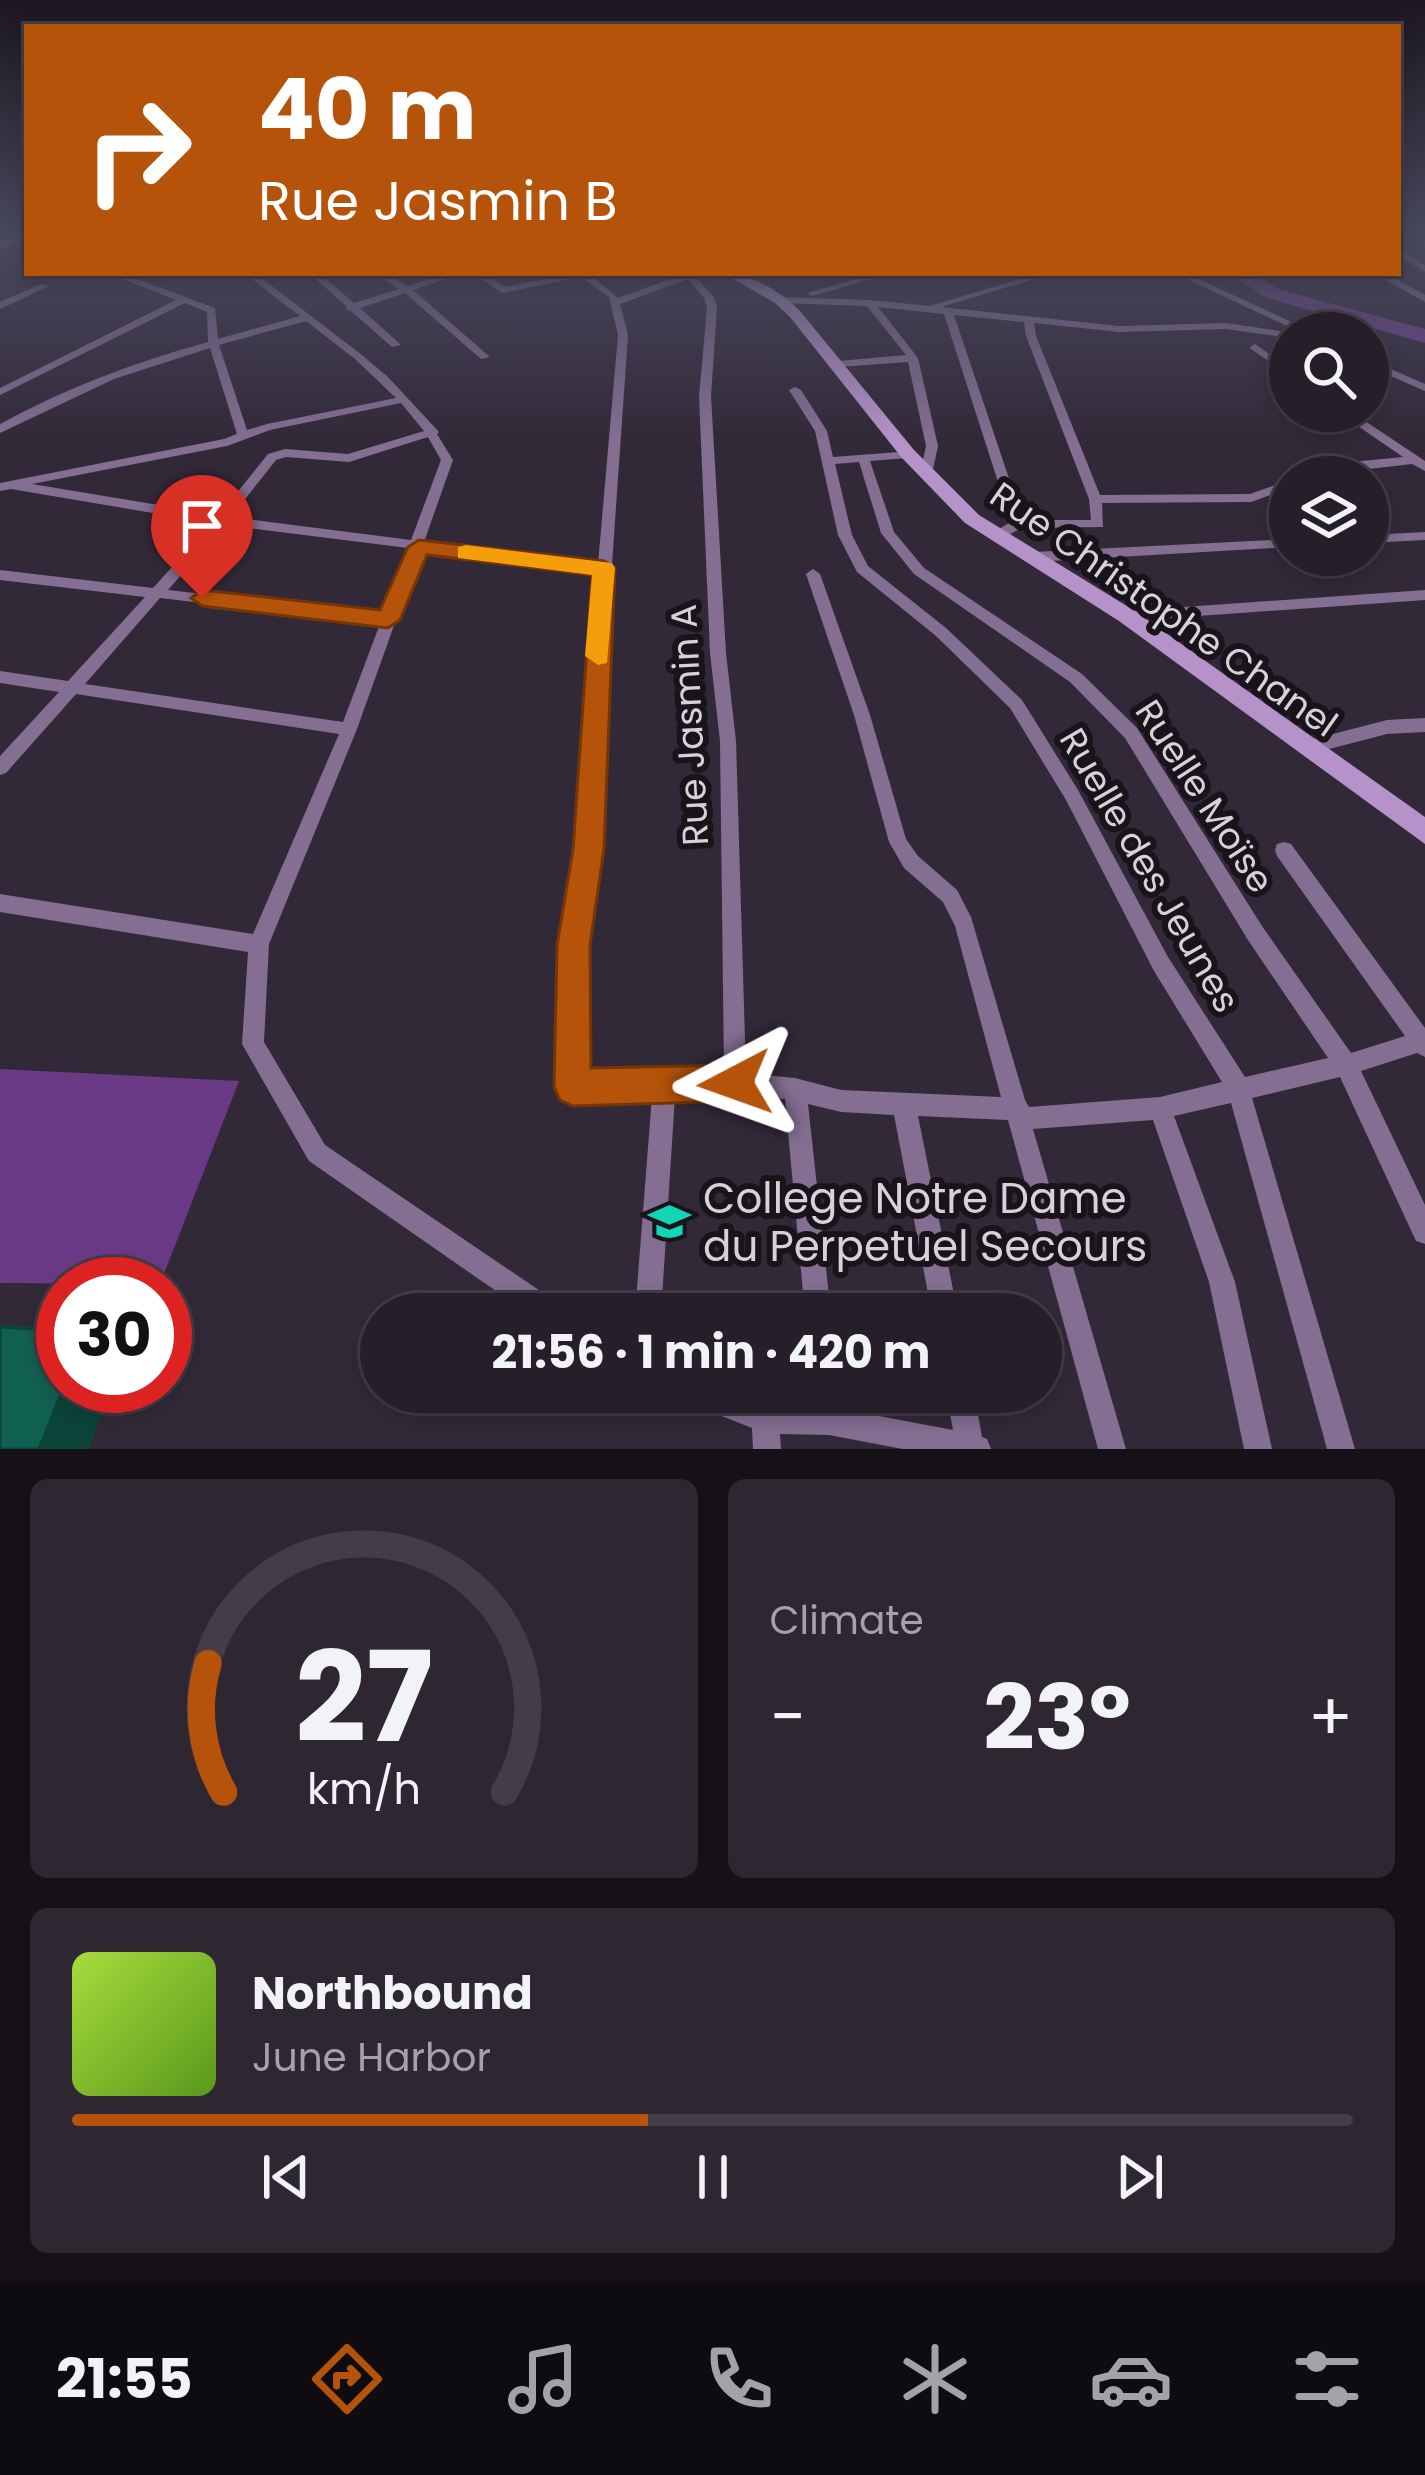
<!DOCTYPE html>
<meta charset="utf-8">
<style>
:root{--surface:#261f2a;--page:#2e2732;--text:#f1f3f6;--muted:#a4a2a8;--line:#423d47;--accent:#b45309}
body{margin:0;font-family:Poppins,sans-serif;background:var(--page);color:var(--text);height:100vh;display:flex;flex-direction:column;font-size:45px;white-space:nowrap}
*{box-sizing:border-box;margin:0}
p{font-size:39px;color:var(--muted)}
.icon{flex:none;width:66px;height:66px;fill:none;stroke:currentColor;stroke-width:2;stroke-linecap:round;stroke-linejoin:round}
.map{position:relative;height:1449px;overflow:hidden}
.sheet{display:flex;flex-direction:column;gap:30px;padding:30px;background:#151117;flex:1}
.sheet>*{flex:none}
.guide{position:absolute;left:24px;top:24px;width:1377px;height:252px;border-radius:0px;box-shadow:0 6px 18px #0003,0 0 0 3px var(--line);background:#b45309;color:#fff;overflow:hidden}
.buttons{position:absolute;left:1269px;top:312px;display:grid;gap:24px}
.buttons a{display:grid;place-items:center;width:120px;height:120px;border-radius:50%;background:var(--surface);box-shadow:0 6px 18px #0003,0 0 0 3px var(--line);font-size:60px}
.speed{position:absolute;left:36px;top:1257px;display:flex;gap:24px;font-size:60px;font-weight:700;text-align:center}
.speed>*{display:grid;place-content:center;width:156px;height:156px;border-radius:50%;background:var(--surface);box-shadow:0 6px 18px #0003,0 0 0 3px var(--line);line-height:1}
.speed .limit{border:18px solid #d22;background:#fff;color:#111}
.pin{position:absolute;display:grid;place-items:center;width:102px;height:102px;color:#fff;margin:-123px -51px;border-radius:50% 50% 50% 0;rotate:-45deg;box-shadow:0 0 12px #0007}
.pin .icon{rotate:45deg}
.me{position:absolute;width:132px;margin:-66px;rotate:266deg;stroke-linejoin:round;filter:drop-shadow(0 0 9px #0008)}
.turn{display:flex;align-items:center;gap:42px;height:252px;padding:0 36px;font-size:54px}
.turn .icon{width:156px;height:156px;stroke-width:2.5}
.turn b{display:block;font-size:84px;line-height:102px}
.big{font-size:90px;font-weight:700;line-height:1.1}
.sheet .card{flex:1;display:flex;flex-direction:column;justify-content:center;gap:18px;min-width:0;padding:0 42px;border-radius:18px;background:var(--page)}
.sheet .dial{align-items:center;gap:0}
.dial svg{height:312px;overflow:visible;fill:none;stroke:var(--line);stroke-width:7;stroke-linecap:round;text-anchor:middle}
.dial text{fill:var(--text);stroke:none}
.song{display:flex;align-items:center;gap:36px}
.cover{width:144px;height:144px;border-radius:18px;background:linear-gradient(135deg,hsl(80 70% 55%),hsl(90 70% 35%))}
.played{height:12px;border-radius:6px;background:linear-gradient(90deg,var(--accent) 45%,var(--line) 45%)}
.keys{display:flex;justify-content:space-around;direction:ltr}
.heat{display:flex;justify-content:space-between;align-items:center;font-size:66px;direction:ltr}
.sheet .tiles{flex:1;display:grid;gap:30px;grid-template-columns:1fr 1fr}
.card:last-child{grid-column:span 2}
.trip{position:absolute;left:360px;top:1293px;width:702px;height:120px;border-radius:60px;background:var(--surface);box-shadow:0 6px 18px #0003,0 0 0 3px var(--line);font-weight:700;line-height:120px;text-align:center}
.tabs{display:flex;height:192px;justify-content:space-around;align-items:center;background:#0f0c11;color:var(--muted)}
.tabs .icon{width:84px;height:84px}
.tabs .active{color:var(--accent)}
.tabs b{font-size:54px;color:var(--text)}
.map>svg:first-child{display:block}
.forest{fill:#6b3a86}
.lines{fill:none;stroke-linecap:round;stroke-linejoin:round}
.river{fill:#73428e;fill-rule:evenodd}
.street{fill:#846e91;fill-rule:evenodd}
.secondary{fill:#b593ca;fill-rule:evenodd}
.primary{fill:#dbaff6;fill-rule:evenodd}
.wall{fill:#0f5347}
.shaded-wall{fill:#0c4439}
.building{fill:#116152;stroke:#0c4439;stroke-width:3}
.route{fill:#b45309;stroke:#753606;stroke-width:3}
.slow{fill:#f59e0b}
.labels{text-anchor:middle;stroke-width:12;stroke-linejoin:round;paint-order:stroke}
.street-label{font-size:36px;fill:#d7d1da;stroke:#18141a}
.near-poi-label{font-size:42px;fill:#d7d1da;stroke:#18141a;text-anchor:start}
</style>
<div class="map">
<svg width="1425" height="1449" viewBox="0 0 1425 1449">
<rect width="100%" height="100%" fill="#322938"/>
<path class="forest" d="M0,1069l239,12 -79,203 -160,-1z"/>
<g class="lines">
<path class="river" d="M1228,273h24l29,17 144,39v14l-158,-45z"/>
<g class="street">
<path d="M1398,248l27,17v7l-27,-17z"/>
<path d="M107,273h14l94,35 3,31 82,-23 -56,-43h11l107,82 26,22 51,55 -2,2 16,26 -29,82 174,22 20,-229 -9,-38 -28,-20 -79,16 -23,-16 7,-4h13l-8,5 13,9 71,-14h19l-3,2 27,23 69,-25h14l-6,3 19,21 3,11 -6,88 15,257 10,88 10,332 49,5 46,12 160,7 -46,-171 -12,-24 -39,-34 -15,-26 -35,-127 -48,-141 7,-5 7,5 50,141 36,124 12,17 39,34 14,27 54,183 4,7 131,-10 62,-15 -68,-111 -88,-171 -56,-92 -74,-72 -79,-64 -19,-37 -23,-104 -26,-41 6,-3 6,3 26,41 6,26 79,-6v6l-4,1 -38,3 24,71 30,36 158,106 55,54 125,198 89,127 54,-17 -128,-180 -2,-6 2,-6 7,-2 7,2 134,184v29l-8,-4 -56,18 64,134v39l-9,-3 -76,-164 -88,21 103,351h-28l-96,-346 -57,13 61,166 37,167h-28l-35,-167 -56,-162 -120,9 93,320h-28l-90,-329 -90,-4 40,198h-26l-38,-199 -53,-3 -33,-8 23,210h-26l-20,-215 -50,-5 -60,2 -14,218h-26l17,-218 -79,2 -8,-3 -3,-8 2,-142 15,-96 18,-276 -176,-23 -64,179 -88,215 -5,98 61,103 236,160 4,9h-36l-220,-153 -67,-117 6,-92 -248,-40v-18l253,40 86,-200 -263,-40 -70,79 -6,2v-19l59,-64 -59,-9v-12l68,10 77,-84 -145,-17v-10l153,18 59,-65 -201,-34 -11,2v-8l224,-44 13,-5 -27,-86 -96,31 -114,54v-9c66,-36 135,-62 208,-82l-1,-30 -22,-9 -185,92v-7l176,-88zM688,279l16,19 3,10 -8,88 11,257 10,88 4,331 -140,4v-131l13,-96 7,-170 24,-344 -8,-31zM306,321l49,38 41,39 -129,26 -20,6 -28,-85zM401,403l23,28 -76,23 -63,-5 -17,5 -49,61 -187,-31 195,-38 43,-16zM428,437l13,23 -30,80 -180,-23 45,-57 10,-3 63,5zM859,462l22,71 33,41 156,108 55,56 123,202 80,118 -83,19 -77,-120 -90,-167 -56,-90 -76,-72 -78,-62 -16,-31 -17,-71zM225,525l183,23 -25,66 -215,-24zM160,598l220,26 -37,98 -258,-38z"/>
<path d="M309,273h10l35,30 45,-14 -26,-16h12l23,13 38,-13h10l-1,3 -42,14 77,67 -9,2 -76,-66 -45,15 41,37 -9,2 -41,-36 -4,-1 -1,-4z"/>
<path d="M877,273h16l-81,23 -5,-3z"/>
<path d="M1040,273h15l-114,34 178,19 107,-3 68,10h-4v5l-64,-9 -107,3 -85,-9 2,13 64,159 150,-1 40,-14v8l-39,14 -149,1 1,24 -82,1 -19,11h-10v-6l19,-11 -67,-208 -66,-7 40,51 20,88 -6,28 -6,4 -6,-4 6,-28 -18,-84 -69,5 -5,-3 5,-3 67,-6 -39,-49 -87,-3 -5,-3 5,-3 90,3 60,6zM954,315l70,7 2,14 63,163 2,21h-68z"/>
<path d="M1174,273h12l129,60h-13z"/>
<path d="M1373,273h12l40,22v7z"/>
<path d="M41,284l8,2 -49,23v-7z"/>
<path d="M1255,344l35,24v8l-39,-27 -1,-2z"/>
<path d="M1368,359l57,25v7l-57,-25z"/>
<path d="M1336,411h14l75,50v10l-13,-7 -113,13 22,-12 82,-8z"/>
<path d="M1425,532v8l-57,3v-8z"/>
<path d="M1290,539v8l-257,15 -7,-5 7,-5z"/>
<path d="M1425,590v10l-298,21 -7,-5 7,-5z"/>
<path d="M1425,718v14l-38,2 -81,21 -6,-2 -2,-5 2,-5 6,-2 81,-21z"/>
<path d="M682,1392h48l35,14 49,1 -2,-15h28l2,17 111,21 -7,-38h28l8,45 5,2 4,10h-88l-74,-14 -49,-1 1,15h-28l-1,-21 -66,-26z"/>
</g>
<path class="secondary" d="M723,273c29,0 57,19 77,38l114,139 65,65 156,96 290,206v27l-306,-223 -154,-98 -63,-65 -112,-141 -15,-14z"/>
<path class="primary" d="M26,239l-2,3 -24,6v-8z"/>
</g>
<path class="wall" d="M0,1325l63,4v57l-63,63z"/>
<path class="shaded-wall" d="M64,1386h48l-23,63h-50z"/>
<path class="building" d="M0,1327l63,4 1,55 -25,63h-39z"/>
<linearGradient id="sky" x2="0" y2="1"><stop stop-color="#1c171f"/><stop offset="0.54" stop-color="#49495e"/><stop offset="1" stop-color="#49495e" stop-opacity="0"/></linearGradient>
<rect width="1425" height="442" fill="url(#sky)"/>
<path class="route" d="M419,540l185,21 11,7 -11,281 -14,96 1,123 144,-3 13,5 5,13 -5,13 -13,5 -162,5 -13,-6 -6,-13 3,-142 16,-96 19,-274 -165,-20 -27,65 -12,8 -186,-22 -11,-8 11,-8 178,20 28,-63z"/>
<path class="slow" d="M466,545l146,18 3,5 -8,95 -9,2 -13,-9 7,-81 -134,-17v-11z"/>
<defs>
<symbol id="school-bare" viewBox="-9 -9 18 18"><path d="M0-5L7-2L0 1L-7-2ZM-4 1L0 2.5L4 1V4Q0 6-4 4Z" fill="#11d5b4" stroke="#18141a" stroke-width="2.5" paint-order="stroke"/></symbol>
</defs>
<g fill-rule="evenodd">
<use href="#school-bare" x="640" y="1192" width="59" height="59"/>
</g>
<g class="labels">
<g class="street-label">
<text transform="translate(1164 609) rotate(35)" y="13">Rue Christophe Chanel</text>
<text transform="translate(689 725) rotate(-93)" y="13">Rue Jasmin A</text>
<text transform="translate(1205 796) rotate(57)" y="13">Ruelle Moïse</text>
<text transform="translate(1150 870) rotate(60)" y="13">Ruelle des Jeunes</text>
</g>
<g class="near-poi-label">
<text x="703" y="1213">College Notre Dame<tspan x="703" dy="48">du Perpetuel Secours</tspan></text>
</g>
</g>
</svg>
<div class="buttons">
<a><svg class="icon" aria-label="search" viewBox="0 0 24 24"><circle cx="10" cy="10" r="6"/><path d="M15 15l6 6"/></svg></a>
<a><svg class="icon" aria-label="layers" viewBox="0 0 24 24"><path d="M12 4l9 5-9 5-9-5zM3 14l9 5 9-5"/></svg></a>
</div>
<div class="speed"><div class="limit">30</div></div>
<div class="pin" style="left:202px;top:598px;background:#d93025"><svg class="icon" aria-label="arrive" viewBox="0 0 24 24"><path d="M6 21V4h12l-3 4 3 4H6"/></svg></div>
<svg class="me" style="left:735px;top:1083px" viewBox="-20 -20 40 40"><path d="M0-17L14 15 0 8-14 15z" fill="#b45309" stroke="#fff" stroke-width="4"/></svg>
<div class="trip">21:56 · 1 min · 420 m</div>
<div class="guide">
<div class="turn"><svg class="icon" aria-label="right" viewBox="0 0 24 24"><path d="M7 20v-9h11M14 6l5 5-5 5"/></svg><div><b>40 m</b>Rue Jasmin B</div></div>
</div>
</div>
<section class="sheet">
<div class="tiles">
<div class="card dial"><svg viewBox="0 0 100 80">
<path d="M14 69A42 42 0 1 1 86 69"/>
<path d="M14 69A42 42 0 0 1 10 36" stroke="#b45309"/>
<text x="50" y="56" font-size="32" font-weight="700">27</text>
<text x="50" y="72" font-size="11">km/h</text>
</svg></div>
<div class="card"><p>Climate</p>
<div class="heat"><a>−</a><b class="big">23°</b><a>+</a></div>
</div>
<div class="card">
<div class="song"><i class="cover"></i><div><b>Northbound</b><p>June Harbor</p></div></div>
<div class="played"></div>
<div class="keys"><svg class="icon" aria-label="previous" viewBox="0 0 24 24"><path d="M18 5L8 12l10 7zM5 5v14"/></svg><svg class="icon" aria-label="pause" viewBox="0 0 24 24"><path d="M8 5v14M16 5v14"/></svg><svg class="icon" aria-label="next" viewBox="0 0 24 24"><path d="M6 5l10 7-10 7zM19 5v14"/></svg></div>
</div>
</div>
</section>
<nav class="tabs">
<b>21:55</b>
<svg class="icon active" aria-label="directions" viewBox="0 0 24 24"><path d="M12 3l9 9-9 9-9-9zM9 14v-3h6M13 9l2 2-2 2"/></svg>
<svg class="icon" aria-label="music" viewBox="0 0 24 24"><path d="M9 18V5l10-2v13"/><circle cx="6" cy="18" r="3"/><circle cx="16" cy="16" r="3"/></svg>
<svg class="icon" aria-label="phone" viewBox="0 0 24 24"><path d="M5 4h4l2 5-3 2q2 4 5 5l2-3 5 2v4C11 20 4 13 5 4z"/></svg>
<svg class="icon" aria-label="climate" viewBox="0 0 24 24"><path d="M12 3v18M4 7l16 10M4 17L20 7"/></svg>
<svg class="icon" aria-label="car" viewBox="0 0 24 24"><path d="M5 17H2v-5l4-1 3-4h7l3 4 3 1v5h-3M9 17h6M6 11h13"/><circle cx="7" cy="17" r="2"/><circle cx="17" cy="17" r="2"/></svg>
<svg class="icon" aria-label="filters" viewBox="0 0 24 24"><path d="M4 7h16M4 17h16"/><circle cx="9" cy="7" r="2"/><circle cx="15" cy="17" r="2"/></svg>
</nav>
